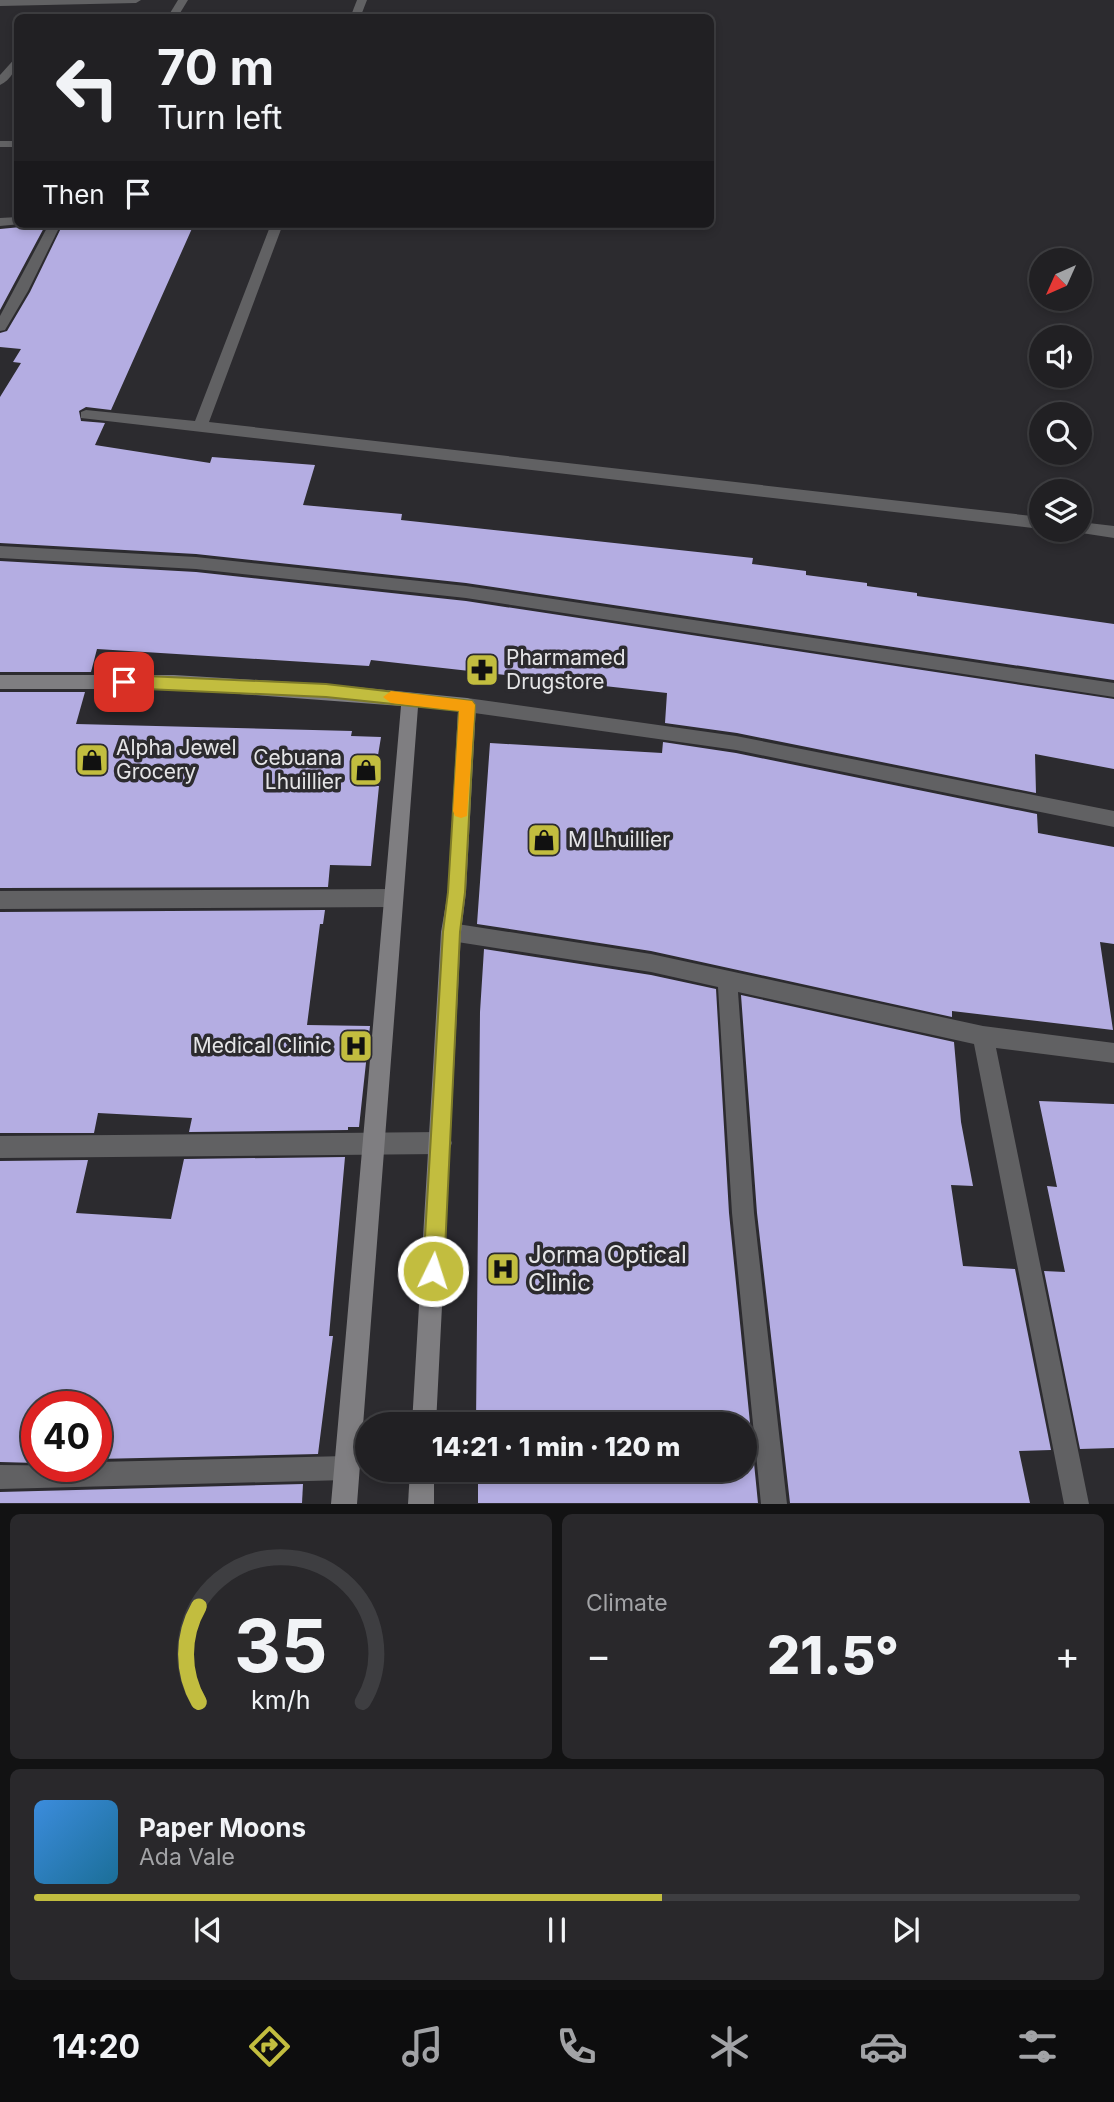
<!DOCTYPE html>
<meta charset="utf-8">
<style>
:root{--surface:#212023;--page:#29282b;--text:#f1f3f6;--muted:#a2a3a6;--line:#3e3e41;--accent:#c2bd3f}
body{margin:0;font-family:Inter,sans-serif;background:var(--page);color:var(--text);height:100vh;display:flex;flex-direction:column;font-size:26px;white-space:nowrap}
*{box-sizing:border-box;margin:0}
p{font-size:23px;color:var(--muted)}
.icon{flex:none;width:38px;height:38px;fill:none;stroke:currentColor;stroke-width:2;stroke-linecap:round;stroke-linejoin:round}
.map{position:relative;height:1504px;overflow:hidden}
.panel{display:flex;flex-direction:column;gap:10px;padding:10px;background:#121213;flex:1}
.panel>*{flex:none}
.hud{position:absolute;left:14px;top:14px;width:700px;height:214px;border-radius:10px;box-shadow:0 4px 10px #0003,0 0 0 2px var(--line);background:#212023;color:var(--text);overflow:hidden}
.needle{width:46px;rotate:225deg}
.tools{position:absolute;left:1029px;top:248px;display:grid;gap:14px}
.tools a{display:grid;place-items:center;width:63px;height:63px;border-radius:50%;background:var(--surface);box-shadow:0 4px 10px #0003,0 0 0 2px var(--line);font-size:35px}
.speed{position:absolute;left:21px;top:1391px;display:flex;gap:14px;font-size:35px;font-weight:700;text-align:center}
.speed>*{display:grid;place-content:center;width:91px;height:91px;border-radius:50%;background:var(--surface);box-shadow:0 4px 10px #0003,0 0 0 2px var(--line);line-height:1}
.speed .limit{border:10px solid #d22;background:#fff;color:#111}
.pin{position:absolute;display:grid;place-items:center;width:60px;height:60px;color:#fff;margin:-30px;border-radius:14px;box-shadow:0 4px 10px #0006}
.me{position:absolute;width:77px;margin:-38px;rotate:4deg;stroke-linejoin:round;filter:drop-shadow(0 0 5px #0008)}
.turn{display:flex;align-items:center;gap:24px;height:147px;padding:0 28px;font-size:32px}
.turn .icon{width:91px;height:91px;stroke-width:2.5}
.turn b{display:block;font-size:49px;line-height:60px}
.then{display:flex;align-items:center;height:66px;padding:0 28px;background:#0003;gap:14px;font-size:26px}
.big{font-size:52px;font-weight:800;line-height:1.1}
.panel .widget{flex:1;display:flex;flex-direction:column;justify-content:center;gap:10px;min-width:0;padding:0 24px;border-radius:10px;background:var(--page)}
.panel .dial{align-items:center;gap:0}
.dial svg{height:182px;overflow:visible;fill:none;stroke:var(--line);stroke-width:7;stroke-linecap:round;text-anchor:middle}
.dial text{fill:var(--text);stroke:none}
.song{display:flex;align-items:center;gap:21px}
.cover{width:84px;height:84px;border-radius:10px;background:linear-gradient(135deg,hsl(210 70% 55%),hsl(200 70% 35%))}
.played{height:7px;border-radius:4px;background:linear-gradient(90deg,var(--accent) 60%,var(--line) 60%)}
.keys{display:flex;justify-content:space-around;direction:ltr}
.heat{display:flex;justify-content:space-between;align-items:center;font-size:38px;direction:ltr}
.panel .tiles{flex:1;display:grid;gap:10px;grid-template-columns:1fr 1fr}
.widget:last-child{grid-column:span 2}
.trip{position:absolute;left:355px;top:1412px;width:402px;height:70px;border-radius:35px;background:var(--surface);box-shadow:0 4px 10px #0003,0 0 0 2px var(--line);font-weight:800;line-height:70px;text-align:center}
.dock{display:flex;height:112px;justify-content:space-around;align-items:center;background:#0d0d0e;color:var(--muted)}
.dock .icon{width:49px;height:49px}
.dock .active{color:var(--accent)}
.dock b{font-size:32px;color:var(--text)}
.map>svg:first-child{display:block}
.building{fill:#b4ade2}
.lines{fill:none;stroke-linecap:round;stroke-linejoin:round}
.lane{fill:#616163;fill-rule:evenodd}
.street{fill:#616163;fill-rule:evenodd}
.secondary{fill:#7f7e81;fill-rule:evenodd}
.route{fill:#c2bd3f;stroke:#7e7b29;stroke-width:2}
.slow{fill:#f59e0b}
.labels{text-anchor:middle;stroke-width:7;stroke-linejoin:round;paint-order:stroke}
.poi-label{font-size:21px;fill:#e5e5e7;stroke:#2c2b2f;text-anchor:start}
.near-poi-label{font-size:24px;fill:#e5e5e7;stroke:#2c2b2f;text-anchor:start}
</style>
<div class="map">
<svg width="1114" height="1504" viewBox="0 0 1114 1504">
<rect width="100%" height="100%" fill="#2c2b2f"/>
<g class="building">
<path d="M24,224h22l-46,86v-81l21,-2z"/>
<path d="M63,224h131l-83,186 -25,-3 -7,4 2,10 24,2 -10,22 115,18 2,-6 103,8 -12,40 99,9 -1,6 352,38 -1,6 54,7v4l61,8v3l50,7v3l197,28v56l-648,-97 -270,-29 -196,-11v-146l21,-34 -8,-1 8,-13 -21,-2v-14l7,-2 23,-39z"/>
<path d="M0,561l196,11 270,29 648,98v70l-79,-15 1,39 -299,-60 -72,-10 2,-30 -296,-33 -2,6 -272,-17 -6,23h-91z"/>
<path d="M0,692h85l-9,32 276,7 -1,5 30,1 -8,49h6l-8,80 -41,-1 -2,22 -328,1z"/>
<path d="M663,742l73,11 301,61 1,19 76,14v97l-14,-2 13,88 -161,-19v6l-301,-66 -174,-27 13,-181 172,10z"/>
<path d="M325,910l-2,14h-3l-13,101 63,1 -11,101h-11v3l-159,2 3,-14 -94,-5 -4,20h-94v-221z"/>
<path d="M484,949l167,26 65,14 13,224 29,290h-280v-33h268v-46h-270l4,-412z"/>
<path d="M741,995l213,47 7,80 12,64 -22,-1 12,81 52,3 36,181 -32,1 11,52h-240l-33,-290z"/>
<path d="M1039,1101l75,3v344l-34,1 -36,-178 21,1 -18,-86 10,1z"/>
<path d="M345,1157l-16,179h4l-15,118 -222,5v-52h-59v56l-37,-1v-301l88,-1 -12,53 95,6 13,-60z"/>
<path d="M303,1484l-1,19h-302v-11z"/>
</g>
<g class="lines">
<g class="lane">
<path d="M357,0h10l-7,18h-10z"/>
<path d="M271,224h12l-74,198 832,95v12l-960,-111v-6l5,-2 109,11z"/>
<path d="M1080,522l34,4v12l-39,-6 5,-2z"/>
<path d="M394,889l7,3 2,6 -2,6 -7,3 -394,2v-18z"/>
<path d="M346,1456l9,3 3,9 -3,9 -9,3 -346,9v-24l96,1v-4z"/>
</g>
<g class="street">
<path d="M0,0h141l-5,3 -136,3z"/>
<path d="M178,0h10l-11,18h-10z"/>
<path d="M18,55c0,12 -7,25 -18,30v-10z"/>
<rect x="0" y="141" width="18" height="6"/>
<path d="M18,217v7h3l-21,2v-8z"/>
<path d="M49,224h12l-33,67 -23,39 -5,1v-15z"/>
<path d="M0,546l196,11 270,29 648,97v14l-648,-99 -270,-29 -196,-11z"/>
<path d="M467,698l269,38 378,75v16l-378,-77 -269,-38 -6,-2 -3,-5 3,-5z"/>
<path d="M451,923l200,31 332,72 131,17v20l-118,-15 93,456h-25l-90,-460 -236,-52 16,221 33,291h-26l-29,-291 -14,-226 -67,-15 -200,-31 -7,-3 -3,-6 3,-6z"/>
<path d="M441,1132l8,3 3,8 -3,8 -8,3 -441,4v-22z"/>
</g>
<g class="secondary">
<path d="M0,675h174l151,9 142,14 6,2 3,5 -10,187 -5,40 -25,492h-24l29,-492 7,-40 10,-181 -40,-4 -61,797h-26l70,-798 -227,-17h-174z"/>
<path d="M410,1470h24v34h-26z"/>
</g>
</g>
<path class="route" d="M124,675l202,9 146,17 3,4 -10,187 -5,40 -16,339 -3,7 -8,3 -7,-3 -3,-7 20,-339 5,-40 11,-181 -133,-14 -202,-9 -8,-6z"/>
<path class="slow" d="M391,691l81,10 3,4 -8,111 -6,2 -6,-2 -2,-5 6,-100 -68,-8 -8,-6z"/>
<defs>
<symbol id="pharmacy-square" viewBox="-11 -11 22 22"><rect x="-9" y="-9" width="18" height="18" rx="4" fill="#c2bd3f" stroke="#2c2b2f"/><path d="M-2-6h4v4h4v4h-4v4h-4v-4h-4v-4h4Z" fill="#111"/></symbol>
<symbol id="shop-square" viewBox="-11 -11 22 22"><rect x="-9" y="-9" width="18" height="18" rx="4" fill="#c2bd3f" stroke="#2c2b2f"/><path d="M-5-2.5h2.3a2.7 3.5 0 0 1 5.4 0H5L5.5 6h-11ZM-1.5-2.5h3a1.5 2.3 0 0 0-3 0Z" fill="#111"/></symbol>
<symbol id="hospital-square" viewBox="-11 -11 22 22"><rect x="-9" y="-9" width="18" height="18" rx="4" fill="#c2bd3f" stroke="#2c2b2f"/><path d="M-5-5h3v3.5h4V-5h3V5h-3V1.5h-4V5h-3Z" fill="#111"/></symbol>
</defs>
<g fill-rule="evenodd">
<use href="#pharmacy-square" x="463" y="651" width="38" height="38"/>
<use href="#shop-square" x="73" y="741" width="38" height="38"/>
<use href="#shop-square" x="347" y="751" width="38" height="38"/>
<use href="#shop-square" x="525" y="821" width="38" height="38"/>
<use href="#hospital-square" x="337" y="1027" width="38" height="38"/>
<use href="#hospital-square" x="484" y="1250" width="38" height="38"/>
</g>
<g class="labels">
<g class="poi-label">
<text x="506" y="665">Pharmamed<tspan x="506" dy="24">Drugstore</tspan></text>
<text x="116" y="755">Alpha Jewel<tspan x="116" dy="24">Grocery</tspan></text>
<text x="342" y="765" text-anchor="end">Cebuana<tspan x="342" dy="24">Lhuillier</tspan></text>
<text x="568" y="847">M Lhuillier</text>
<text x="332" y="1053" text-anchor="end">Medical Clinic</text>
</g>
<g class="near-poi-label">
<text x="528" y="1263">Jorma Optical<tspan x="528" dy="28">Clinic</tspan></text>
</g>
</g>
</svg>
<div class="tools">
<a><svg class="needle" viewBox="-14 -14 28 28"><path d="M0-13l5 13h-10z" fill="#e53935"/><path d="M0 13l5-13h-10z" fill="#a2a3a6"/></svg></a>
<a><svg class="icon" aria-label="sound" viewBox="0 0 24 24"><path d="M4 9h4l5-4v14l-5-4H4zM17 9q2 3 0 6"/></svg></a>
<a><svg class="icon" aria-label="search" viewBox="0 0 24 24"><circle cx="10" cy="10" r="6"/><path d="M15 15l6 6"/></svg></a>
<a><svg class="icon" aria-label="layers" viewBox="0 0 24 24"><path d="M12 4l9 5-9 5-9-5zM3 14l9 5 9-5"/></svg></a>
</div>
<div class="speed"><div class="limit">40</div></div>
<div class="pin" style="left:124px;top:682px;background:#d93025"><svg class="icon" aria-label="arrive" viewBox="0 0 24 24"><path d="M6 21V4h12l-3 4 3 4H6"/></svg></div>
<svg class="me" style="left:433px;top:1271px" viewBox="-20 -20 40 40"><circle r="17" fill="#c2bd3f" stroke="#fff" stroke-width="3"/><path d="M0-11L8 9 0 5-8 9z" fill="#fff"/></svg>
<div class="trip">14:21 · 1 min · 120 m</div>
<div class="hud">
<div class="turn"><svg class="icon" aria-label="left" viewBox="0 0 24 24"><path d="M17 20v-9H6M10 6l-5 5 5 5"/></svg><div><b>70 m</b>Turn left</div></div>
<div class="then">Then<svg class="icon" aria-label="arrive" viewBox="0 0 24 24"><path d="M6 21V4h12l-3 4 3 4H6"/></svg></div>
</div>
</div>
<section class="panel">
<div class="tiles">
<div class="widget dial"><svg viewBox="0 0 100 80">
<path d="M14 69A42 42 0 1 1 86 69"/>
<path d="M14 69A42 42 0 0 1 14 27" stroke="#c2bd3f"/>
<text x="50" y="56" font-size="32" font-weight="700">35</text>
<text x="50" y="72" font-size="11">km/h</text>
</svg></div>
<div class="widget"><p>Climate</p>
<div class="heat"><a>−</a><b class="big">21.5°</b><a>+</a></div>
</div>
<div class="widget">
<div class="song"><i class="cover"></i><div><b>Paper Moons</b><p>Ada Vale</p></div></div>
<div class="played"></div>
<div class="keys"><svg class="icon" aria-label="previous" viewBox="0 0 24 24"><path d="M18 5L8 12l10 7zM5 5v14"/></svg><svg class="icon" aria-label="pause" viewBox="0 0 24 24"><path d="M8 5v14M16 5v14"/></svg><svg class="icon" aria-label="next" viewBox="0 0 24 24"><path d="M6 5l10 7-10 7zM19 5v14"/></svg></div>
</div>
</div>
</section>
<nav class="dock">
<b>14:20</b>
<svg class="icon active" aria-label="directions" viewBox="0 0 24 24"><path d="M12 3l9 9-9 9-9-9zM9 14v-3h6M13 9l2 2-2 2"/></svg>
<svg class="icon" aria-label="music" viewBox="0 0 24 24"><path d="M9 18V5l10-2v13"/><circle cx="6" cy="18" r="3"/><circle cx="16" cy="16" r="3"/></svg>
<svg class="icon" aria-label="phone" viewBox="0 0 24 24"><path d="M5 4h4l2 5-3 2q2 4 5 5l2-3 5 2v4C11 20 4 13 5 4z"/></svg>
<svg class="icon" aria-label="climate" viewBox="0 0 24 24"><path d="M12 3v18M4 7l16 10M4 17L20 7"/></svg>
<svg class="icon" aria-label="car" viewBox="0 0 24 24"><path d="M5 17H2v-5l4-1 3-4h7l3 4 3 1v5h-3M9 17h6M6 11h13"/><circle cx="7" cy="17" r="2"/><circle cx="17" cy="17" r="2"/></svg>
<svg class="icon" aria-label="filters" viewBox="0 0 24 24"><path d="M4 7h16M4 17h16"/><circle cx="9" cy="7" r="2"/><circle cx="15" cy="17" r="2"/></svg>
</nav>
